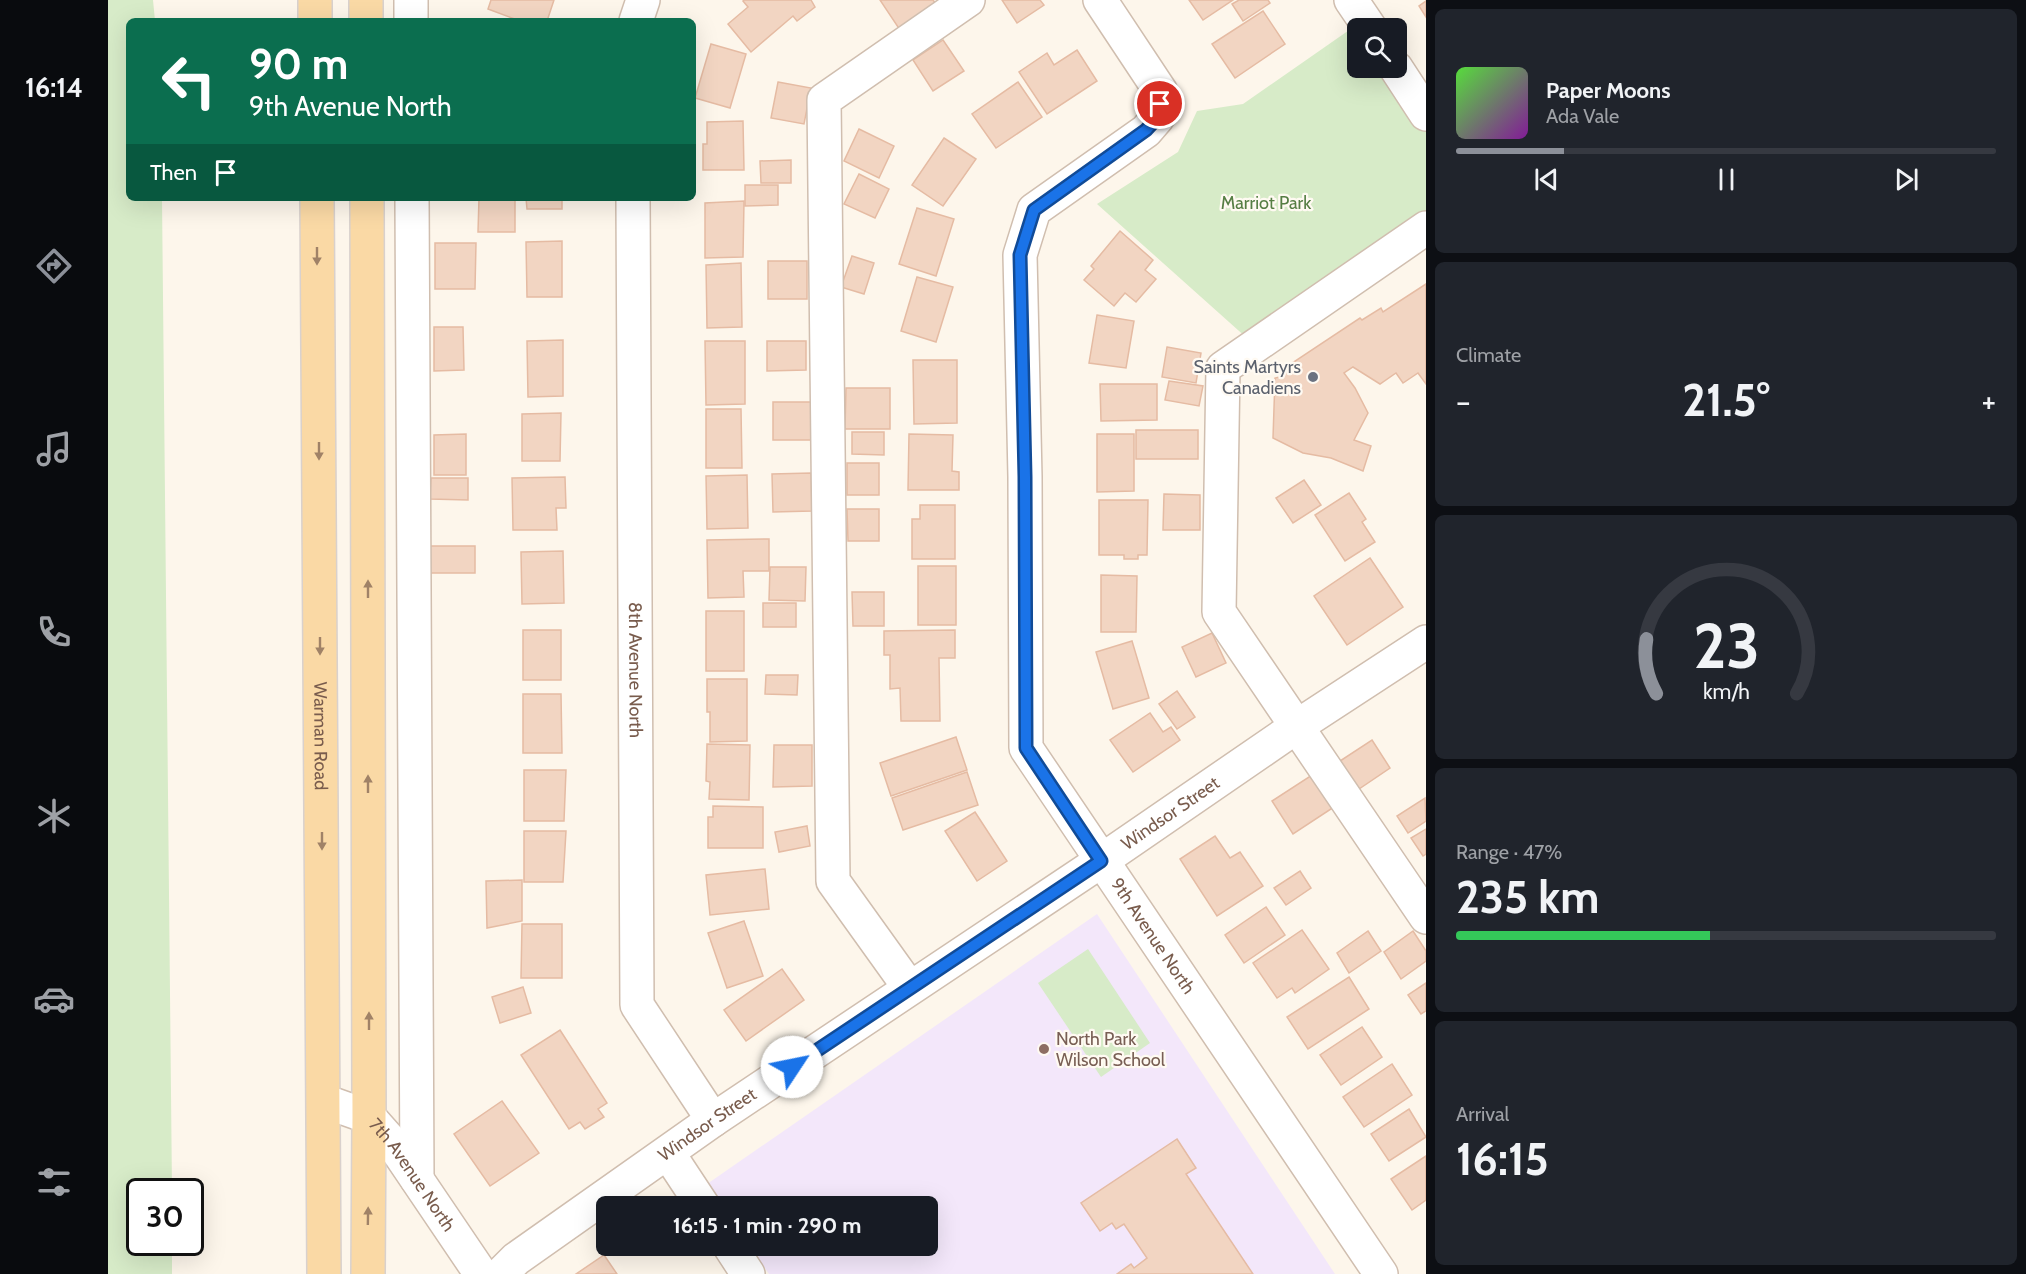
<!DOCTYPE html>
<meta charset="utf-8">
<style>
:root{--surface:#171b24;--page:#20242c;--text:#f1f3f6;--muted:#9ea1a6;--line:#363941;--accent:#8c9099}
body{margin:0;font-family:Cabin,sans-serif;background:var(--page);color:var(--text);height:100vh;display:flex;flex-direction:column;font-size:22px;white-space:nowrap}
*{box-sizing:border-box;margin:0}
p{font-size:20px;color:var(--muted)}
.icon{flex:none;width:33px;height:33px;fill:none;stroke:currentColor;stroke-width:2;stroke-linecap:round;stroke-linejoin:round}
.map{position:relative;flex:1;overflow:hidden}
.side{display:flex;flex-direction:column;gap:9px;padding:9px;background:#0d0f14;width:600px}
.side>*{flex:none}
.top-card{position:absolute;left:18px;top:18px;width:570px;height:183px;border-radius:9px;box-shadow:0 6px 24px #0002;background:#0b6e4f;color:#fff;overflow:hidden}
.fabs{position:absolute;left:1239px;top:18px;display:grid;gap:12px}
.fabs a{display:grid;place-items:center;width:60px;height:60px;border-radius:9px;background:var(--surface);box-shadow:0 6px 24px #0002;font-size:30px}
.speed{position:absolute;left:18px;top:1178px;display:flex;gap:12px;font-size:30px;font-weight:700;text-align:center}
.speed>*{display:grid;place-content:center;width:78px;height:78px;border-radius:50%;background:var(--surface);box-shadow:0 6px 24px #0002;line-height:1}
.speed .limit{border:3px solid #111;border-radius:9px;background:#fff;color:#111}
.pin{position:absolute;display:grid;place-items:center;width:51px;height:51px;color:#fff;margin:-26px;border:3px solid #fff;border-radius:50%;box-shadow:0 2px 6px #0007}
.me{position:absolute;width:66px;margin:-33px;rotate:56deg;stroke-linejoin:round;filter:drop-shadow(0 0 4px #0008)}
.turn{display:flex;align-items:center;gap:21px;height:126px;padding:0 24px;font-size:27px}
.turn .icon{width:78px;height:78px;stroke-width:2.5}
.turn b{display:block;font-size:42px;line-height:51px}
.then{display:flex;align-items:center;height:57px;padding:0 24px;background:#0003;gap:12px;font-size:22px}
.big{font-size:45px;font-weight:700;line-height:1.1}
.side .card{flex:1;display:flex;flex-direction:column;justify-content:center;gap:9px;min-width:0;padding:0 21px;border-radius:9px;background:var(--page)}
.side .dial{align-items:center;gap:0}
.dial svg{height:156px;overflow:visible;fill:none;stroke:var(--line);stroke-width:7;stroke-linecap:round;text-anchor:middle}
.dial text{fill:var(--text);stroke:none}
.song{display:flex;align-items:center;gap:18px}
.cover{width:72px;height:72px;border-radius:9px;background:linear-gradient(135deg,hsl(110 70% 55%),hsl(290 70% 35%))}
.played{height:6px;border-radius:3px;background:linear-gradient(90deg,var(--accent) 20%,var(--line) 20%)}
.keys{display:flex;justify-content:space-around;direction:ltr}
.heat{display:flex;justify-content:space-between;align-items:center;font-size:33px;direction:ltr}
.charge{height:9px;border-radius:4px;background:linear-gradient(90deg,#34c759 47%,var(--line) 0)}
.trip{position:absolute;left:488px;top:1196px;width:342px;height:60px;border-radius:9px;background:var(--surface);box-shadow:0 6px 24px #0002;font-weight:700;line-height:60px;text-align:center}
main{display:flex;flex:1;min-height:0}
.menu{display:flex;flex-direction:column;width:108px;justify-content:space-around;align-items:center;background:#090b0e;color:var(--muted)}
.menu .icon{width:42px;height:42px}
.menu .on{color:var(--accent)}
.menu b{font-size:27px;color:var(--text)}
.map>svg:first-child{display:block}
.education{fill:#f3e7fa}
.green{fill:#d7ebc8}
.building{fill:#f2d5c2;stroke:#e5bba3;stroke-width:1.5}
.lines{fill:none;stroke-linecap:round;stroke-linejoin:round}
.minor-casing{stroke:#d0beaf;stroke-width:36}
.major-casing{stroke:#d9d1cd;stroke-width:36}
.minor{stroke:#fff;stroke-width:33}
.major{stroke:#fad9a5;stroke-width:33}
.oneway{fill:#a08267}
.route-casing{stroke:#114b97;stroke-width:15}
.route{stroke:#1a73e8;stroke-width:10}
.worship-dot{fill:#6b7280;stroke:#fffaf2;stroke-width:2}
.education-dot{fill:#8d6e63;stroke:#fffaf2;stroke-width:2}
.labels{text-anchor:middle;stroke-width:4.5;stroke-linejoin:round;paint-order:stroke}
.park-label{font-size:18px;fill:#567e44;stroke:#fffaf2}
.worship-label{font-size:18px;fill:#5b616d;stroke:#fffaf2;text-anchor:end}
.street-label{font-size:18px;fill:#795c4d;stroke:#fffaf2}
.education-label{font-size:18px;fill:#785e54;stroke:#fffaf2;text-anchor:start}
</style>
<main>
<nav class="menu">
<b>16:14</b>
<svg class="icon on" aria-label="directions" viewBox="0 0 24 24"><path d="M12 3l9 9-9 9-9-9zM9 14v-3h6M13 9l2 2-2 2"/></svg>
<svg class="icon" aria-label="music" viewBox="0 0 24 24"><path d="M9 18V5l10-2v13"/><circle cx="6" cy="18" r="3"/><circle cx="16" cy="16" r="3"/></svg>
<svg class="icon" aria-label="phone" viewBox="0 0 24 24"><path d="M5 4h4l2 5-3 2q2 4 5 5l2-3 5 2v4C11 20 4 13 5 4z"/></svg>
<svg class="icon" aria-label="climate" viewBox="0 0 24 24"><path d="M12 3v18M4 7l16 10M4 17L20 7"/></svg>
<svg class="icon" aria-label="car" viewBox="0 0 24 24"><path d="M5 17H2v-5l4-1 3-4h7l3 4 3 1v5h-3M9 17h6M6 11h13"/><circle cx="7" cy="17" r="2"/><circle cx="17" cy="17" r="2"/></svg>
<svg class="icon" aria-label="filters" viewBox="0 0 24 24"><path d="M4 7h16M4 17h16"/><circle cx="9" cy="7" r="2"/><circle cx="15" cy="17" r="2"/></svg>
</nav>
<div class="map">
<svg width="1318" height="1274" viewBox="0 0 1318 1274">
<rect width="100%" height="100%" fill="#fdf6eb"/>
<path class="education" d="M989,914l238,360h-566l-20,-29h178v-39h-205l-15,-22z"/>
<g class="green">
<path d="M0,0h45l2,21h-26v177h33l10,993h-32v51h32v32h-64z"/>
<path d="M1247,26l2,4 1,38h25l43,63v83l-178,125 -151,-135 81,-52 19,-41 46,-7z"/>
<path d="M980,949l62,94 -49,34 -63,-94z"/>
</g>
<g class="building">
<path d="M383,0h63l-7,21h-27l-32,-12z"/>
<path d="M636,0h67l4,7 -18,14 -4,-5 -42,36 -23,-28 20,-17 -5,-6z"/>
<path d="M772,0h53l4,5 -37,25z"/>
<path d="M894,0h38l4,5 -27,18z"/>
<path d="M1081,0h44l-30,20z"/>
<path d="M1131,0h29l2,3 -27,18 -11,-17z"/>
<path d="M1318,1v16l-7,-11z"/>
<path d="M1155,11l22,33 -50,34 -23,-34z"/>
<path d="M835,40l21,31 -31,20 -20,-31z"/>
<path d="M603,44l35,10 -16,54 -35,-10z"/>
<path d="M969,50l20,31 -50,33 -28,-42 28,-19 7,12z"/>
<path d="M670,82l33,6 -7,36 -33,-6z"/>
<path d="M910,82l24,35 -46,31 -24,-34z"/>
<path d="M635,121l1,49h-41v-26h4v-22z"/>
<path d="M751,129l35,17 -15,32 -35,-17z"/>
<path d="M836,138l32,21 -33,47 -31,-21z"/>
<path d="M683,160v23h-30l-1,-22z"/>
<path d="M751,174l30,15 -14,29 -31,-14z"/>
<path d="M637,185h33v20l-33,1z"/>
<path d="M371,198h36v34h-37z"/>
<path d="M418,198h36v11h-35z"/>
<path d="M636,201l-1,56 -38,1v-55z"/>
<path d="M809,208l37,11 -18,57 -37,-12z"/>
<path d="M1012,231l33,29 -8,10 11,9 -20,23 -11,-9 -11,13 -30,-26 10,-11 -3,-3z"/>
<path d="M454,241v56h-35l-1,-55z"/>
<path d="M327,243h41l-1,46h-40z"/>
<path d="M744,256l22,7 -10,31 -23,-7z"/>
<rect x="660" y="261" width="39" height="38"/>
<path d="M633,263l1,64 -35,1 -1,-63z"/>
<path d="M809,277l36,10 -17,55 -35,-11z"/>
<path d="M1318,284v100l-8,-11 -15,10 -7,-10 -16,11 -27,-17 -9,6 11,15 13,25 -14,27 17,6 -8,25 -32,-13 -28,-5 -30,-15 2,-60 9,-2 -1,-7 77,-51 2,2 19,-12 2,4z"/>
<path d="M989,315l37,6 -8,47 -37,-5z"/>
<path d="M326,327h29l1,43 -30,1z"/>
<path d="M455,340v56l-35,1 -1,-56z"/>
<path d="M597,341h40v63l-39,1z"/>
<path d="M659,341h39v29l-39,1z"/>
<path d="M1059,347l34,6 -5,30 -34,-6z"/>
<path d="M805,360h44v63l-43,1z"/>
<path d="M1061,381l34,5 -4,20 -34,-6z"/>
<path d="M992,384h57v36l-56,1z"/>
<path d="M738,388h44v41h-45z"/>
<rect x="665" y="402" width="39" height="38"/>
<path d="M598,409h35l1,59h-36z"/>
<path d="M453,413l-1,48h-38v-47z"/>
<rect x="1028" y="430" width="62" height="29"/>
<path d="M744,432h32v23l-32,-1z"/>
<path d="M358,434v41h-32v-40z"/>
<path d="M801,434l44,1 -1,36 7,1v18h-51z"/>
<path d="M989,434h37v57l-37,1z"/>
<rect x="739" y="463" width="32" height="32"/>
<path d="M703,473l1,38 -39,1 -1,-38z"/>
<path d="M639,475l1,53 -41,1 -1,-53z"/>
<path d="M457,477l1,31h-10l1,22h-44l-1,-52z"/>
<path d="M323,478h37v22l-38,-1z"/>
<path d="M1196,480l17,25 -28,18 -17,-25z"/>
<path d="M1241,493l17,26 -4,3 13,20 -30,19 -30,-46z"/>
<path d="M1056,494l36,1v35h-37z"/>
<path d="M991,500h49l-1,55h-9v4h-14v-4h-25z"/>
<path d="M812,505h35v54h-43v-40h8z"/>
<path d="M739,509h32v32h-31z"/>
<path d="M661,539v32h-26l1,26 -36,1 -1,-58z"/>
<rect x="322" y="546" width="45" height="27"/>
<path d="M455,551l1,52 -42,1 -1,-52z"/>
<path d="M1262,558l33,49 -56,38 -33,-49z"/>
<rect x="810" y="566" width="38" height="59"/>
<path d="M662,567h36l-1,34 -36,-1z"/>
<path d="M993,575l36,1 -1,56h-35z"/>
<path d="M744,592h32v34h-31z"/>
<rect x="655" y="603" width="33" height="24"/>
<rect x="598" y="611" width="38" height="60"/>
<rect x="415" y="630" width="38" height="50"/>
<path d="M847,630v28h-16l1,63h-39l-1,-33 -10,1v-34h-6v-24z"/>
<path d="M1104,633l14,30 -30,14 -14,-30z"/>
<path d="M1024,641l17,57 -36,11 -17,-57z"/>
<path d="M658,675h32l-1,20 -32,-1z"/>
<path d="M599,679h40v62l-37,1v-30h-3z"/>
<path d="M1069,691l18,26 -18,12 -18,-25z"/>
<path d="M415,694h38l1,59h-39z"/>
<path d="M1042,713l13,19 8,-5 9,13 -47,32 -23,-32z"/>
<path d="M848,737l11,33 -76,26 -11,-33z"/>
<path d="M1264,740l18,28 -31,21 -19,-28z"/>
<path d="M599,744l43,1 -1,55 -40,-1 1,-17 -4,-1z"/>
<path d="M666,745h38v41l-39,1z"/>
<path d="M416,770h42l-2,51h-40z"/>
<path d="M859,772l11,33 -75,25 -11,-32z"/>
<path d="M1204,775l22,32 -41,27 -21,-33z"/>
<path d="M1317,798l1,23 -18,12 -11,-17z"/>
<path d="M605,806l50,1v41h-55v-31h5z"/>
<path d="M867,812l32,49 -30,20 -32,-50z"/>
<path d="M699,826l3,20 -31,6 -4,-20z"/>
<path d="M1318,829v25l-3,2 -12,-18z"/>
<path d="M416,831h42l-3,51h-39z"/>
<path d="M1107,836l15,22 10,-6 23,34 -46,30 -37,-57z"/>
<path d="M657,869l4,40 -59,6 -4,-40z"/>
<path d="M1192,871l11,17 -25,17 -12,-17z"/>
<path d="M414,880v41l-35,7 -1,-47z"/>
<path d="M1158,907l19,28 -41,28 -19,-28z"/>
<path d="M636,921l19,55 -36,12 -19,-55z"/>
<path d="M414,924h40v54h-41z"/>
<path d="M1194,930l27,39 -34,24 -3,-5 -15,10 -24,-35z"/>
<path d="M1260,931l13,20 -32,22 -12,-20z"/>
<path d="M1305,931l13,20v10l-25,18 -17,-27z"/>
<path d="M674,969l22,31 -58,41 -22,-31z"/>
<path d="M1241,977l20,32 -61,40 -21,-32z"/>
<path d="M1318,983v28l-5,3 -13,-19z"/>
<path d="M415,987l8,26 -31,10 -8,-26z"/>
<path d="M1254,1027l20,30 -41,28 -21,-30z"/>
<path d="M452,1030l47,73 -9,6 6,8 -19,12 -5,-7 -11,7 -48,-74z"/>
<path d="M1284,1064l20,31 -48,32 -21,-30z"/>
<path d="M394,1101l37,52 -49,33 -36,-52z"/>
<path d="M1301,1109l17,28 -37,24 -18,-27z"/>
<path d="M1069,1139l19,29 -10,6 67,100h-136l14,-10 3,4 13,-10 -23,-34 -8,5 -4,-6 -12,8 -19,-28z"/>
<path d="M1318,1156v44l-14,10 -21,-31z"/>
<path d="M496,1255l13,19h-41z"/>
</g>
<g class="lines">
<defs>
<g id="minor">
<path d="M303,0v21"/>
<path id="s1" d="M992,0l61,92 -3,25 -12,14 -112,79 -14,45 5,222 1,271 355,526"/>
<path d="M1243,0l19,28"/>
<path d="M528,21l7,-21"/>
<path d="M1288,68l30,46"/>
<path d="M304,198l5,981"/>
<path id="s2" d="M525,198l4,807 76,115"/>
<path d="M1318,228l-203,140 -4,244 207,305"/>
<path d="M801,987l-76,-106 -9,-781 144,-100"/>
<path id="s3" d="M216,1101l45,16 24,27 88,130"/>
<path d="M560,1153l35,53"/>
<path d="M621,1245l19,29"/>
<path id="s4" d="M393,1274l15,-15 197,-139 388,-259 195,-134 130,-85"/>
</g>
<g id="major">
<path d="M207,0v21"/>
<path d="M258,0v21"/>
<path id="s5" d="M209,198l7,1076"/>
<path d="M259,198l2,919 -1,157"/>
</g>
</defs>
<use href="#minor" class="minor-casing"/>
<use href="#major" class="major-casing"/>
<use href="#minor" class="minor"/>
<use href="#major" class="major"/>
</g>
<defs><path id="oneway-solid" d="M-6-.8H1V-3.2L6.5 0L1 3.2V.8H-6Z" transform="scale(1.5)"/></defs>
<g class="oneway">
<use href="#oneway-solid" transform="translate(209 256) rotate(90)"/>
<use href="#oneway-solid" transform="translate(211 451) rotate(90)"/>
<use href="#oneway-solid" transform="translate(260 589) rotate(-90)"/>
<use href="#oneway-solid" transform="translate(212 646) rotate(90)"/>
<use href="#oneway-solid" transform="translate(260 784) rotate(-90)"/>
<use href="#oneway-solid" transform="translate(214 841) rotate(90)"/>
<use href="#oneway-solid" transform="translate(261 1021) rotate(-90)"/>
<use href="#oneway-solid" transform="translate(260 1216) rotate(-89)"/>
</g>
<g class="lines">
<defs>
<path id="route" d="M684,1067l309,-206 -75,-113 -1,-271 -5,-222 14,-45 112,-80 12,-13 2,-13"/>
</defs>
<use href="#route" class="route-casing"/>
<use href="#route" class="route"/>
</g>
<circle class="worship-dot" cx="1205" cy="377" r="6"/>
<circle class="education-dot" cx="936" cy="1049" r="6"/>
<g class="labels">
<g class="park-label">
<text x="1158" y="209">Marriot Park</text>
</g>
<g class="worship-label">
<text x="1193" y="373">Saints Martyrs<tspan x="1193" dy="21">Canadiens</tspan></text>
</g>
<g class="street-label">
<text dy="6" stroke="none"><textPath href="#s2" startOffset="472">8th Avenue North</textPath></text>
<text dy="6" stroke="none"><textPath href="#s5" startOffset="538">Warman Road</textPath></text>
<text dy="6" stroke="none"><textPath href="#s4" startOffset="813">Windsor Street</textPath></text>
<text dy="6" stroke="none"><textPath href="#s1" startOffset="1058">9th Avenue North</textPath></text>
<text dy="6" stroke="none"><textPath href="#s4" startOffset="255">Windsor Street</textPath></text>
<text dy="6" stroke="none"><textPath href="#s3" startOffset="120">7th Avenue North</textPath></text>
</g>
<g class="education-label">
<text x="948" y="1045">North Park<tspan x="948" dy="21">Wilson School</tspan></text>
</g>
</g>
</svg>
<div class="fabs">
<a><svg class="icon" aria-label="search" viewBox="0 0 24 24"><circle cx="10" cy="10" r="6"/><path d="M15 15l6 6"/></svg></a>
</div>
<div class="speed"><div class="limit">30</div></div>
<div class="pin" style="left:1052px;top:104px;background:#d93025"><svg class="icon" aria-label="arrive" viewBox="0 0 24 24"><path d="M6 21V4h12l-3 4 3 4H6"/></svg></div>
<svg class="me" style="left:684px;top:1067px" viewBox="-20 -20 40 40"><circle r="19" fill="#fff"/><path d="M0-13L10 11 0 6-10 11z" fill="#1a73e8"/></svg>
<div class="trip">16:15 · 1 min · 290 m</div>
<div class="top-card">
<div class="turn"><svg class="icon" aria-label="left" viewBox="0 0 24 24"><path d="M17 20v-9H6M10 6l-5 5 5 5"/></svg><div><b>90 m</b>9th Avenue North</div></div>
<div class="then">Then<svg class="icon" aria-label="arrive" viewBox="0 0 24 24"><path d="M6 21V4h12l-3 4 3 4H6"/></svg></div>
</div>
</div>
<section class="side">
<div class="card">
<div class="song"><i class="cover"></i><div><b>Paper Moons</b><p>Ada Vale</p></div></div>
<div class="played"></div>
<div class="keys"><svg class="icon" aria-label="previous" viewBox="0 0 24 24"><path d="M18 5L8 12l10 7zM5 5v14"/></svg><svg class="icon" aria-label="pause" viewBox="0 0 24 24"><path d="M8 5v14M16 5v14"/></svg><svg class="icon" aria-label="next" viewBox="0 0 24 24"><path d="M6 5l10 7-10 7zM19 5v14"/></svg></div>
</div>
<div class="card"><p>Climate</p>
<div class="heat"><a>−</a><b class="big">21.5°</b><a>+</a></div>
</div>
<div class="card dial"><svg viewBox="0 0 100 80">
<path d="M14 69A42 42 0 1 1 86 69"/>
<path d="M14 69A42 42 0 0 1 9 41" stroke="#8c9099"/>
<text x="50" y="56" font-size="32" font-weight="700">23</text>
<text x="50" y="72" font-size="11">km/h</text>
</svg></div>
<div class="card"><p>Range · 47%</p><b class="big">235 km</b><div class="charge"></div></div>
<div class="card"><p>Arrival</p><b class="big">16:15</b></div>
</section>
</main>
